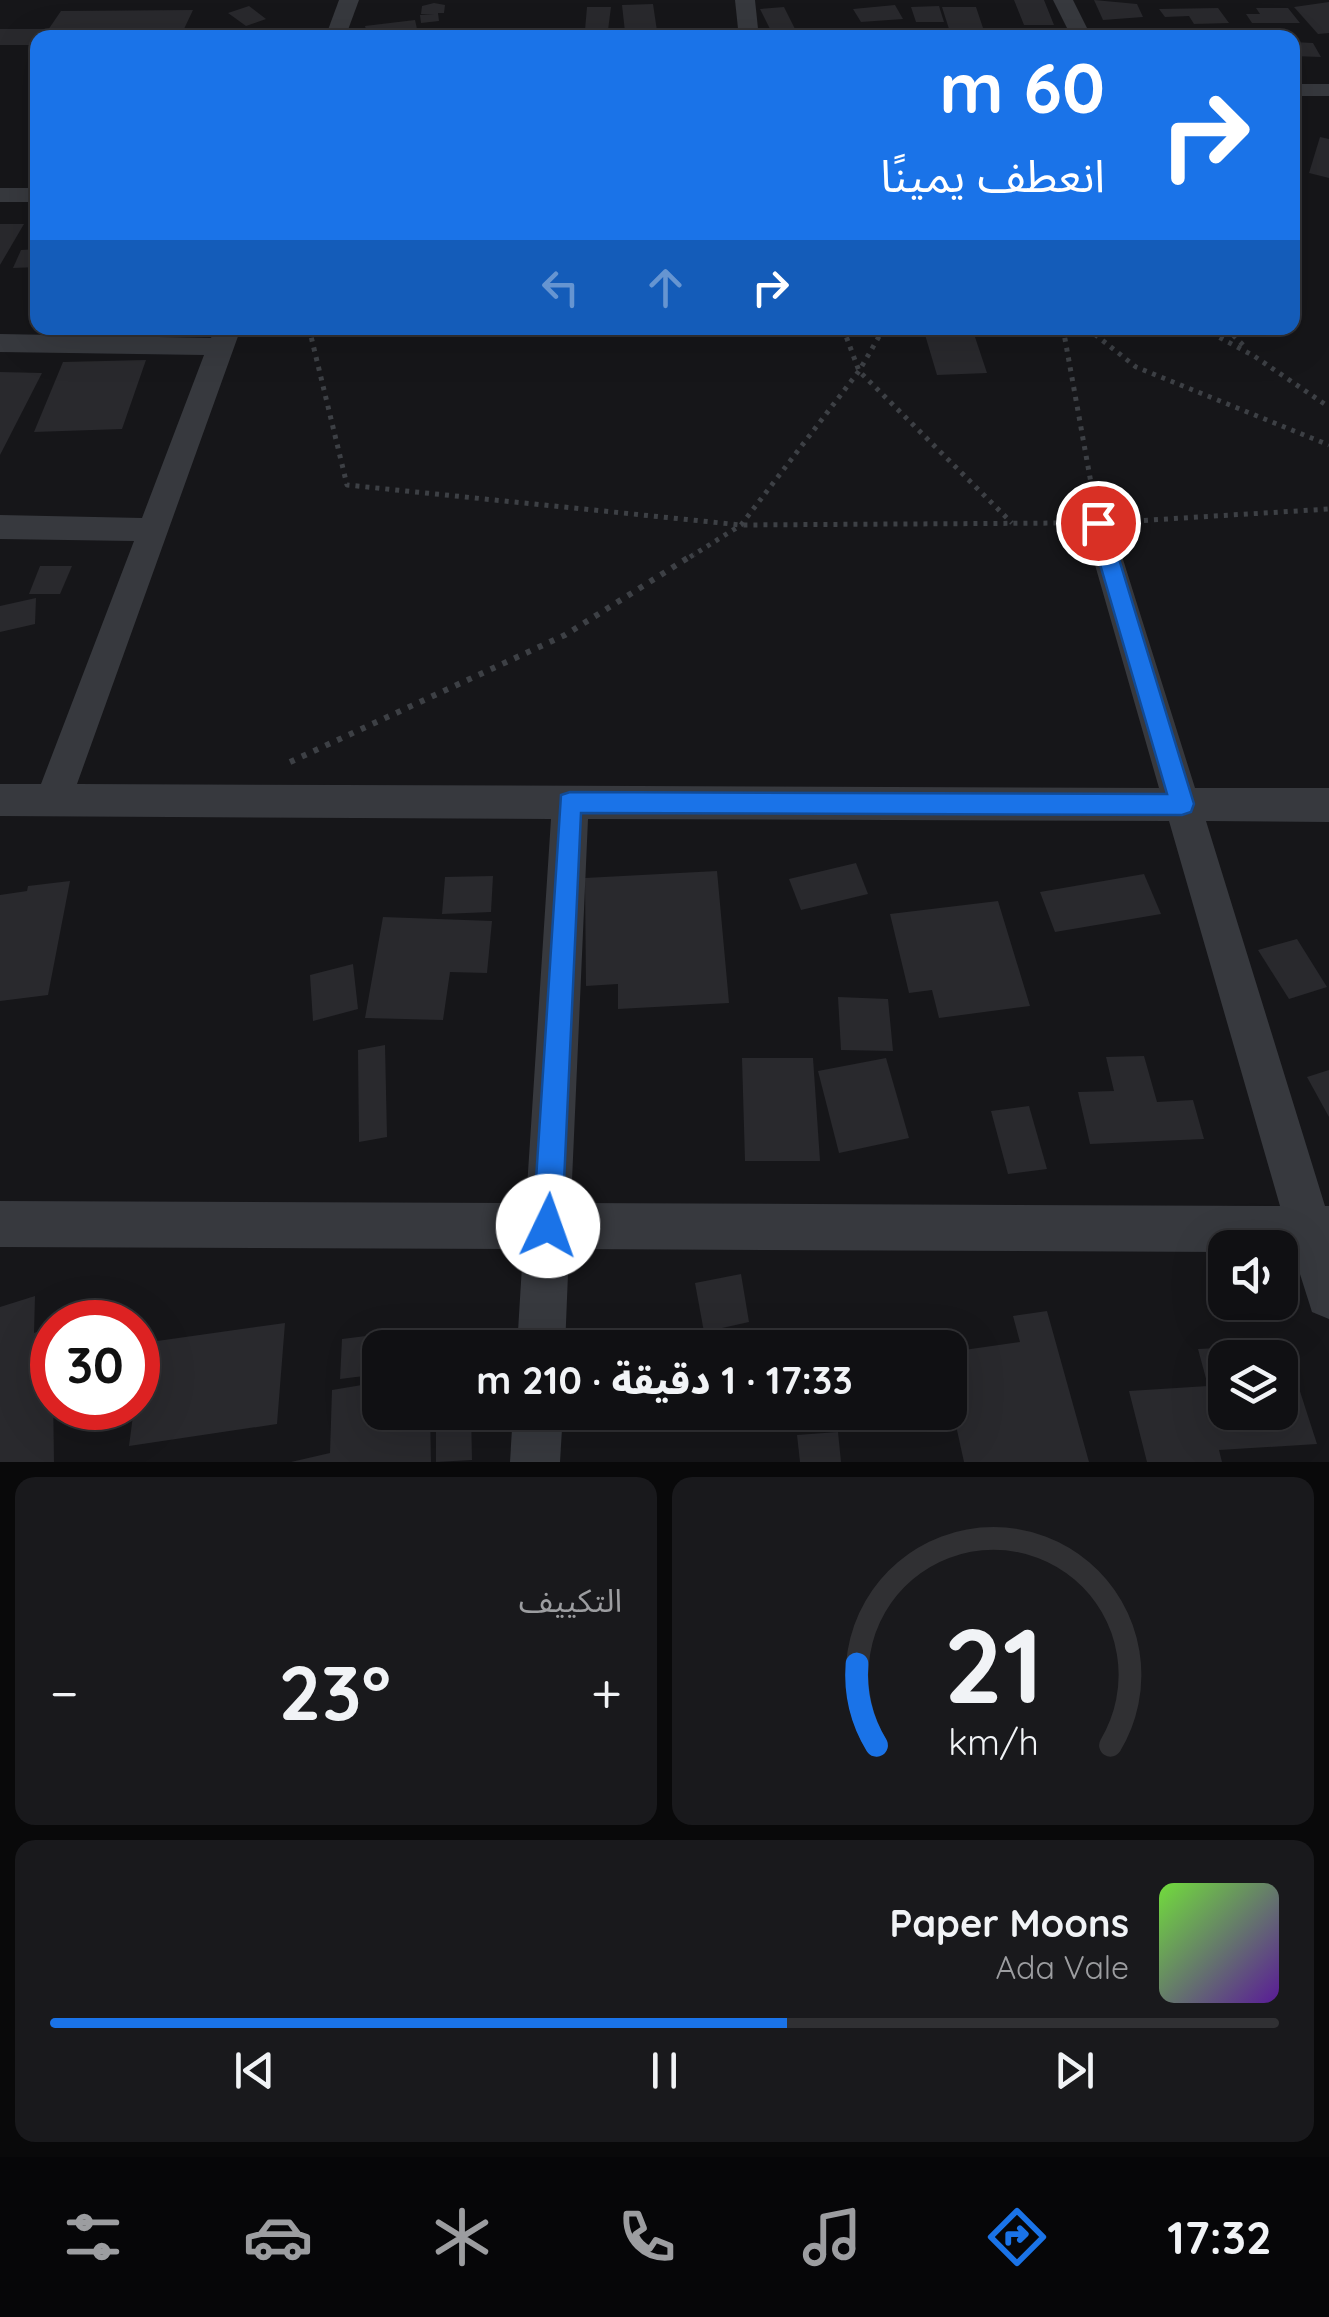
<!DOCTYPE html>
<html lang="ar">
<meta charset="utf-8">
<style>
:root{--surface:#101013;--page:#19191c;--text:#f1f3f6;--muted:#9c9da0;--line:#303033;--accent:#1a73e8}
body{margin:0;font-family:Quicksand,"Noto Sans Arabic",sans-serif;background:var(--page);color:var(--text);direction:rtl;height:100vh;display:flex;flex-direction:column;font-size:38px;white-space:nowrap}
*{box-sizing:border-box;margin:0}
p{font-size:32px;color:var(--muted)}
.icon{flex:none;width:55px;height:55px;fill:none;stroke:currentColor;stroke-width:2;stroke-linecap:round;stroke-linejoin:round}
.map{position:relative;height:1462px;overflow:hidden;direction:ltr}
.sheet{display:flex;flex-direction:column;gap:15px;padding:15px;background:#09090a;flex:1}
.sheet>*{flex:none}
.guide{position:absolute;left:30px;top:30px;width:1270px;height:305px;border-radius:20px;box-shadow:0 10px 40px #0002,0 0 0 2px var(--line);direction:rtl;background:#1a73e8;color:#fff;overflow:hidden}
.controls{position:absolute;left:1208px;top:1230px;display:grid;gap:20px}
.controls a{display:grid;place-items:center;width:90px;height:90px;border-radius:20px;background:var(--surface);box-shadow:0 10px 40px #0002,0 0 0 2px var(--line);font-size:50px}
.speed{position:absolute;left:30px;top:1300px;display:flex;gap:20px;font-size:50px;font-weight:700;text-align:center}
.speed>*{display:grid;place-content:center;width:130px;height:130px;border-radius:50%;background:var(--surface);box-shadow:0 10px 40px #0002,0 0 0 2px var(--line);line-height:1}
.speed .limit{border:15px solid #d22;background:#fff;color:#111}
.pin{position:absolute;display:grid;place-items:center;width:85px;height:85px;color:#fff;margin:-42px;border:5px solid #fff;border-radius:50%;box-shadow:0 2px 10px #0007}
.me{position:absolute;width:110px;margin:-55px;rotate:3deg;stroke-linejoin:round;filter:drop-shadow(0 0 8px #0008)}
.turn{display:flex;align-items:center;gap:35px;height:210px;padding:0 30px;font-size:45px}
.turn .icon{width:130px;height:130px;stroke-width:2.5}
.turn b{display:block;font-size:70px;line-height:85px}
.lanes{display:flex;align-items:center;height:95px;padding:0 30px;background:#0003;justify-content:center;gap:50px;direction:ltr}
.lanes .off{opacity:.35}
.big{font-size:75px;font-weight:800;line-height:1.1}
.sheet .widget{flex:1;display:flex;flex-direction:column;justify-content:center;gap:15px;min-width:0;padding:0 35px;border-radius:20px;background:var(--page)}
.sheet .dial{align-items:center;gap:0}
.dial svg{height:260px;overflow:visible;fill:none;stroke:var(--line);stroke-width:7;stroke-linecap:round;text-anchor:middle}
.dial text{fill:var(--text);stroke:none}
.song{display:flex;align-items:center;gap:30px}
.cover{width:120px;height:120px;border-radius:15px;background:linear-gradient(135deg,hsl(100 70% 55%),hsl(270 70% 35%))}
.played{height:10px;border-radius:5px;background:linear-gradient(90deg,var(--accent) 60%,var(--line) 60%)}
.keys{display:flex;justify-content:space-around;direction:ltr}
.heat{display:flex;justify-content:space-between;align-items:center;font-size:55px;direction:ltr}
.sheet .tiles{flex:1;display:grid;gap:15px;grid-template-columns:1fr 1fr}
.widget:last-child{grid-column:span 2}
.trip{position:absolute;left:362px;top:1330px;width:605px;height:100px;border-radius:20px;background:var(--surface);box-shadow:0 10px 40px #0002,0 0 0 2px var(--line);font-weight:800;line-height:100px;text-align:center;direction:rtl}
.tabs{display:flex;height:160px;justify-content:space-around;align-items:center;background:#060608;color:var(--muted)}
.tabs .icon{width:70px;height:70px}
.tabs .active{color:var(--accent)}
.tabs b{font-size:45px;color:var(--text)}
.map>svg:first-child{display:block}
.building{fill:#29292d;fill-rule:evenodd}
.lines{fill:none;stroke-linecap:round;stroke-linejoin:round}
.path-far1{stroke:#3d4045;stroke-width:5;stroke-dasharray:4 6;stroke-linecap:butt}
.path{stroke:#3d4045;stroke-width:6;stroke-dasharray:5 8;stroke-linecap:butt}
.minor{fill:#37393e;fill-rule:evenodd}
.route{fill:#1a73e8;stroke:#114b97;stroke-width:2.5}
</style>
<div class="map">
<svg width="1329" height="1462" viewBox="0 0 1329 1462">
<rect width="100%" height="100%" fill="#161619"/>
<g class="building">
<path d="M1014,0h30l10,25h-30z"/>
<path d="M1094,0l43,4 6,13 -40,3z"/>
<path d="M1329,2v31l-11,1 -24,-27z"/>
<path d="M434,3l11,2 -1,8h-6l1,8 -18,2 -1,-8 14,-1h-13l1,-8z"/>
<path d="M653,4l4,27 -32,1 -3,-27z"/>
<path d="M895,5l8,14 -42,3 -8,-13z"/>
<path d="M249,6l17,13 -20,7 -18,-13z"/>
<path d="M939,6l5,16h-28l-5,-15z"/>
<path d="M587,7h24l-4,31h-26l-1,-6 21,-1 -16,-1z"/>
<path d="M784,7l11,22 -24,2 -11,-22z"/>
<path d="M942,7h34l9,27 -85,4 -2,-9h51z"/>
<path d="M1218,8l11,15 -35,1 -5,-8 -24,1 -6,-8z"/>
<path d="M1256,8h32l12,15h-48l-6,-9h14z"/>
<path d="M193,10l-9,19 -136,1 13,-19z"/>
<path d="M415,20l2,9 -50,5 -2,-8z"/>
<path d="M0,29h48l-10,9 -2,7h-36z"/>
<path d="M526,29l1,7 -34,2v-7z"/>
<path d="M1058,32l2,6h-53l-2,-5z"/>
<path d="M1292,42l21,1 8,14 -29,-1z"/>
<path d="M1320,137l9,2v39l-20,-5z"/>
<path d="M0,224h24l-24,41z"/>
<path d="M38,249v18l-25,1 8,-18z"/>
<path d="M923,328h49l15,45 -50,2z"/>
<path d="M146,360l-24,69 -88,3 29,-70z"/>
<path d="M0,372l42,1 -42,82z"/>
<path d="M40,566h32l-12,28h-31z"/>
<path d="M36,598l-1,26 -35,8v-26z"/>
<path d="M856,863l12,31 -67,16 -12,-31z"/>
<path d="M717,871l12,132 -111,6v-25l-32,2 -1,-108z"/>
<path d="M1144,874l17,40 -106,18 -15,-40z"/>
<path d="M493,876l-2,36 -49,2 3,-37z"/>
<path d="M70,881l-22,114 -48,6v-106l27,-4 1,-5z"/>
<path d="M998,901l32,105 -91,12 -7,-28 -23,3 -19,-79z"/>
<path d="M383,917l109,4 -5,52 -37,-1 -7,48 -78,-2z"/>
<path d="M1297,939l30,48 -38,12 -31,-49z"/>
<path d="M353,964l5,45 -45,12 -3,-46z"/>
<path d="M838,997l50,2 5,52 -52,-1z"/>
<path d="M385,1045l2,92 -28,5 -1,-92z"/>
<path d="M1144,1056l13,46 36,-2 11,39 -114,5 -12,-52 36,-1 -8,-34z"/>
<path d="M742,1058h71l7,103h-75z"/>
<path d="M886,1058l23,80 -70,15 -21,-82z"/>
<path d="M1329,1070v47l-22,-40z"/>
<path d="M1029,1106l18,63 -39,5 -17,-63z"/>
<path d="M741,1274l8,48 -45,10 -9,-49z"/>
<path d="M35,1296l-1,37 18,-6 2,135h-54v-155z"/>
<path d="M1047,1311l42,151h-125l-14,-64v-46l70,-10 -7,-26z"/>
<path d="M285,1323l-8,101 -148,22 5,-38h4l5,-65z"/>
<path d="M406,1331v17h-26v26l-40,5 2,-40z"/>
<path d="M1285,1345l32,99 -98,6 3,12h-75l-18,-71 79,-5 -10,-37zM1225,1358h55v54h-55z"/>
<path d="M380,1382v30h50l1,50h-140l39,-9 2,-63z"/>
<path d="M436,1412h35l1,48 -36,2z"/>
<path d="M838,1432l3,30h-41l-3,-27z"/>
</g>
<g class="lines">
<g class="path-far1">
<path d="M309,328l38,157 394,40 325,-2"/>
<path d="M843,328l16,43 153,152"/>
<path d="M1063,328l30,166"/>
<path d="M1087,328l49,39 193,78"/>
<path d="M1202,328l52,28 75,51"/>
<path d="M1226,328l21,21"/>
<path d="M1134,521l195,-12"/>
<path d="M690,557l51,-32 118,-154 25,-43"/>
</g>
<path class="path" d="M290,762l275,-127 129,-81"/>
<g class="minor">
<path d="M339,0h20l-14,38h-20z"/>
<path d="M735,0h20l4,38h-20z"/>
<path d="M1053,0h20l19,38h-20z"/>
<rect x="1292" y="84" width="37" height="12"/>
<rect x="0" y="188" width="38" height="14"/>
<path d="M215,328h26l-164,456 1082,4 -76,-265 4,-8 11,-3 11,3 86,273h134v34l-123,-1 119,385h4v113l-17,-7 -19,-60h-13v-4h-55v4l-656,-3 -4,99h-48l6,-99 -523,-2v-46l526,2 25,-384 -551,-3v-32h41l93,-243 -134,-2v-24l142,3 62,-163 -204,-3v-18l211,4zM588,819l581,2 111,385 -709,-3z"/>
<path d="M513,1412h50l-3,50h-50z"/>
</g>
</g>
<path class="route" d="M1098,516l10,7 86,281 -3,8 -9,3 -601,-2 -19,413 -4,11 -10,4 -11,-4 -4,-11 28,-431 9,-3 597,2 -79,-271z"/>
</svg>
<div class="controls">
<a><svg class="icon" aria-label="sound" viewBox="0 0 24 24"><path d="M4 9h4l5-4v14l-5-4H4zM17 9q2 3 0 6"/></svg></a>
<a><svg class="icon" aria-label="layers" viewBox="0 0 24 24"><path d="M12 4l9 5-9 5-9-5zM3 14l9 5 9-5"/></svg></a>
</div>
<div class="speed"><div class="limit">30</div></div>
<div class="pin" style="left:1098px;top:523px;background:#d93025"><svg class="icon" aria-label="arrive" viewBox="0 0 24 24"><path d="M6 21V4h12l-3 4 3 4H6"/></svg></div>
<svg class="me" style="left:548px;top:1226px" viewBox="-20 -20 40 40"><circle r="19" fill="#fff"/><path d="M0-13L10 11 0 6-10 11z" fill="#1a73e8"/></svg>
<div class="trip">17:33 · 1 دقيقة · 210 m</div>
<div class="guide">
<div class="turn"><svg class="icon" aria-label="right" viewBox="0 0 24 24"><path d="M7 20v-9h11M14 6l5 5-5 5"/></svg><div><b>60 m</b>انعطف يمينًا</div></div>
<div class="lanes"><svg class="icon off" aria-label="left" viewBox="0 0 24 24"><path d="M17 20v-9H6M10 6l-5 5 5 5"/></svg><svg class="icon off" aria-label="ahead" viewBox="0 0 24 24"><path d="M12 20V5M6 11l6-6 6 6"/></svg><svg class="icon" aria-label="right" viewBox="0 0 24 24"><path d="M7 20v-9h11M14 6l5 5-5 5"/></svg></div>
</div>
</div>
<section class="sheet">
<div class="tiles">
<div class="widget dial"><svg viewBox="0 0 100 80">
<path d="M14 69A42 42 0 1 1 86 69"/>
<path d="M14 69A42 42 0 0 1 8 44" stroke="#1a73e8"/>
<text x="50" y="56" font-size="32" font-weight="700">21</text>
<text x="50" y="72" font-size="11">km/h</text>
</svg></div>
<div class="widget"><p>التكييف</p>
<div class="heat"><a>−</a><b class="big">23°</b><a>+</a></div>
</div>
<div class="widget">
<div class="song"><i class="cover"></i><div><b>Paper Moons</b><p>Ada Vale</p></div></div>
<div class="played"></div>
<div class="keys"><svg class="icon" aria-label="previous" viewBox="0 0 24 24"><path d="M18 5L8 12l10 7zM5 5v14"/></svg><svg class="icon" aria-label="pause" viewBox="0 0 24 24"><path d="M8 5v14M16 5v14"/></svg><svg class="icon" aria-label="next" viewBox="0 0 24 24"><path d="M6 5l10 7-10 7zM19 5v14"/></svg></div>
</div>
</div>
</section>
<nav class="tabs">
<b>17:32</b>
<svg class="icon active" aria-label="directions" viewBox="0 0 24 24"><path d="M12 3l9 9-9 9-9-9zM9 14v-3h6M13 9l2 2-2 2"/></svg>
<svg class="icon" aria-label="music" viewBox="0 0 24 24"><path d="M9 18V5l10-2v13"/><circle cx="6" cy="18" r="3"/><circle cx="16" cy="16" r="3"/></svg>
<svg class="icon" aria-label="phone" viewBox="0 0 24 24"><path d="M5 4h4l2 5-3 2q2 4 5 5l2-3 5 2v4C11 20 4 13 5 4z"/></svg>
<svg class="icon" aria-label="climate" viewBox="0 0 24 24"><path d="M12 3v18M4 7l16 10M4 17L20 7"/></svg>
<svg class="icon" aria-label="car" viewBox="0 0 24 24"><path d="M5 17H2v-5l4-1 3-4h7l3 4 3 1v5h-3M9 17h6M6 11h13"/><circle cx="7" cy="17" r="2"/><circle cx="17" cy="17" r="2"/></svg>
<svg class="icon" aria-label="filters" viewBox="0 0 24 24"><path d="M4 7h16M4 17h16"/><circle cx="9" cy="7" r="2"/><circle cx="15" cy="17" r="2"/></svg>
</nav>
